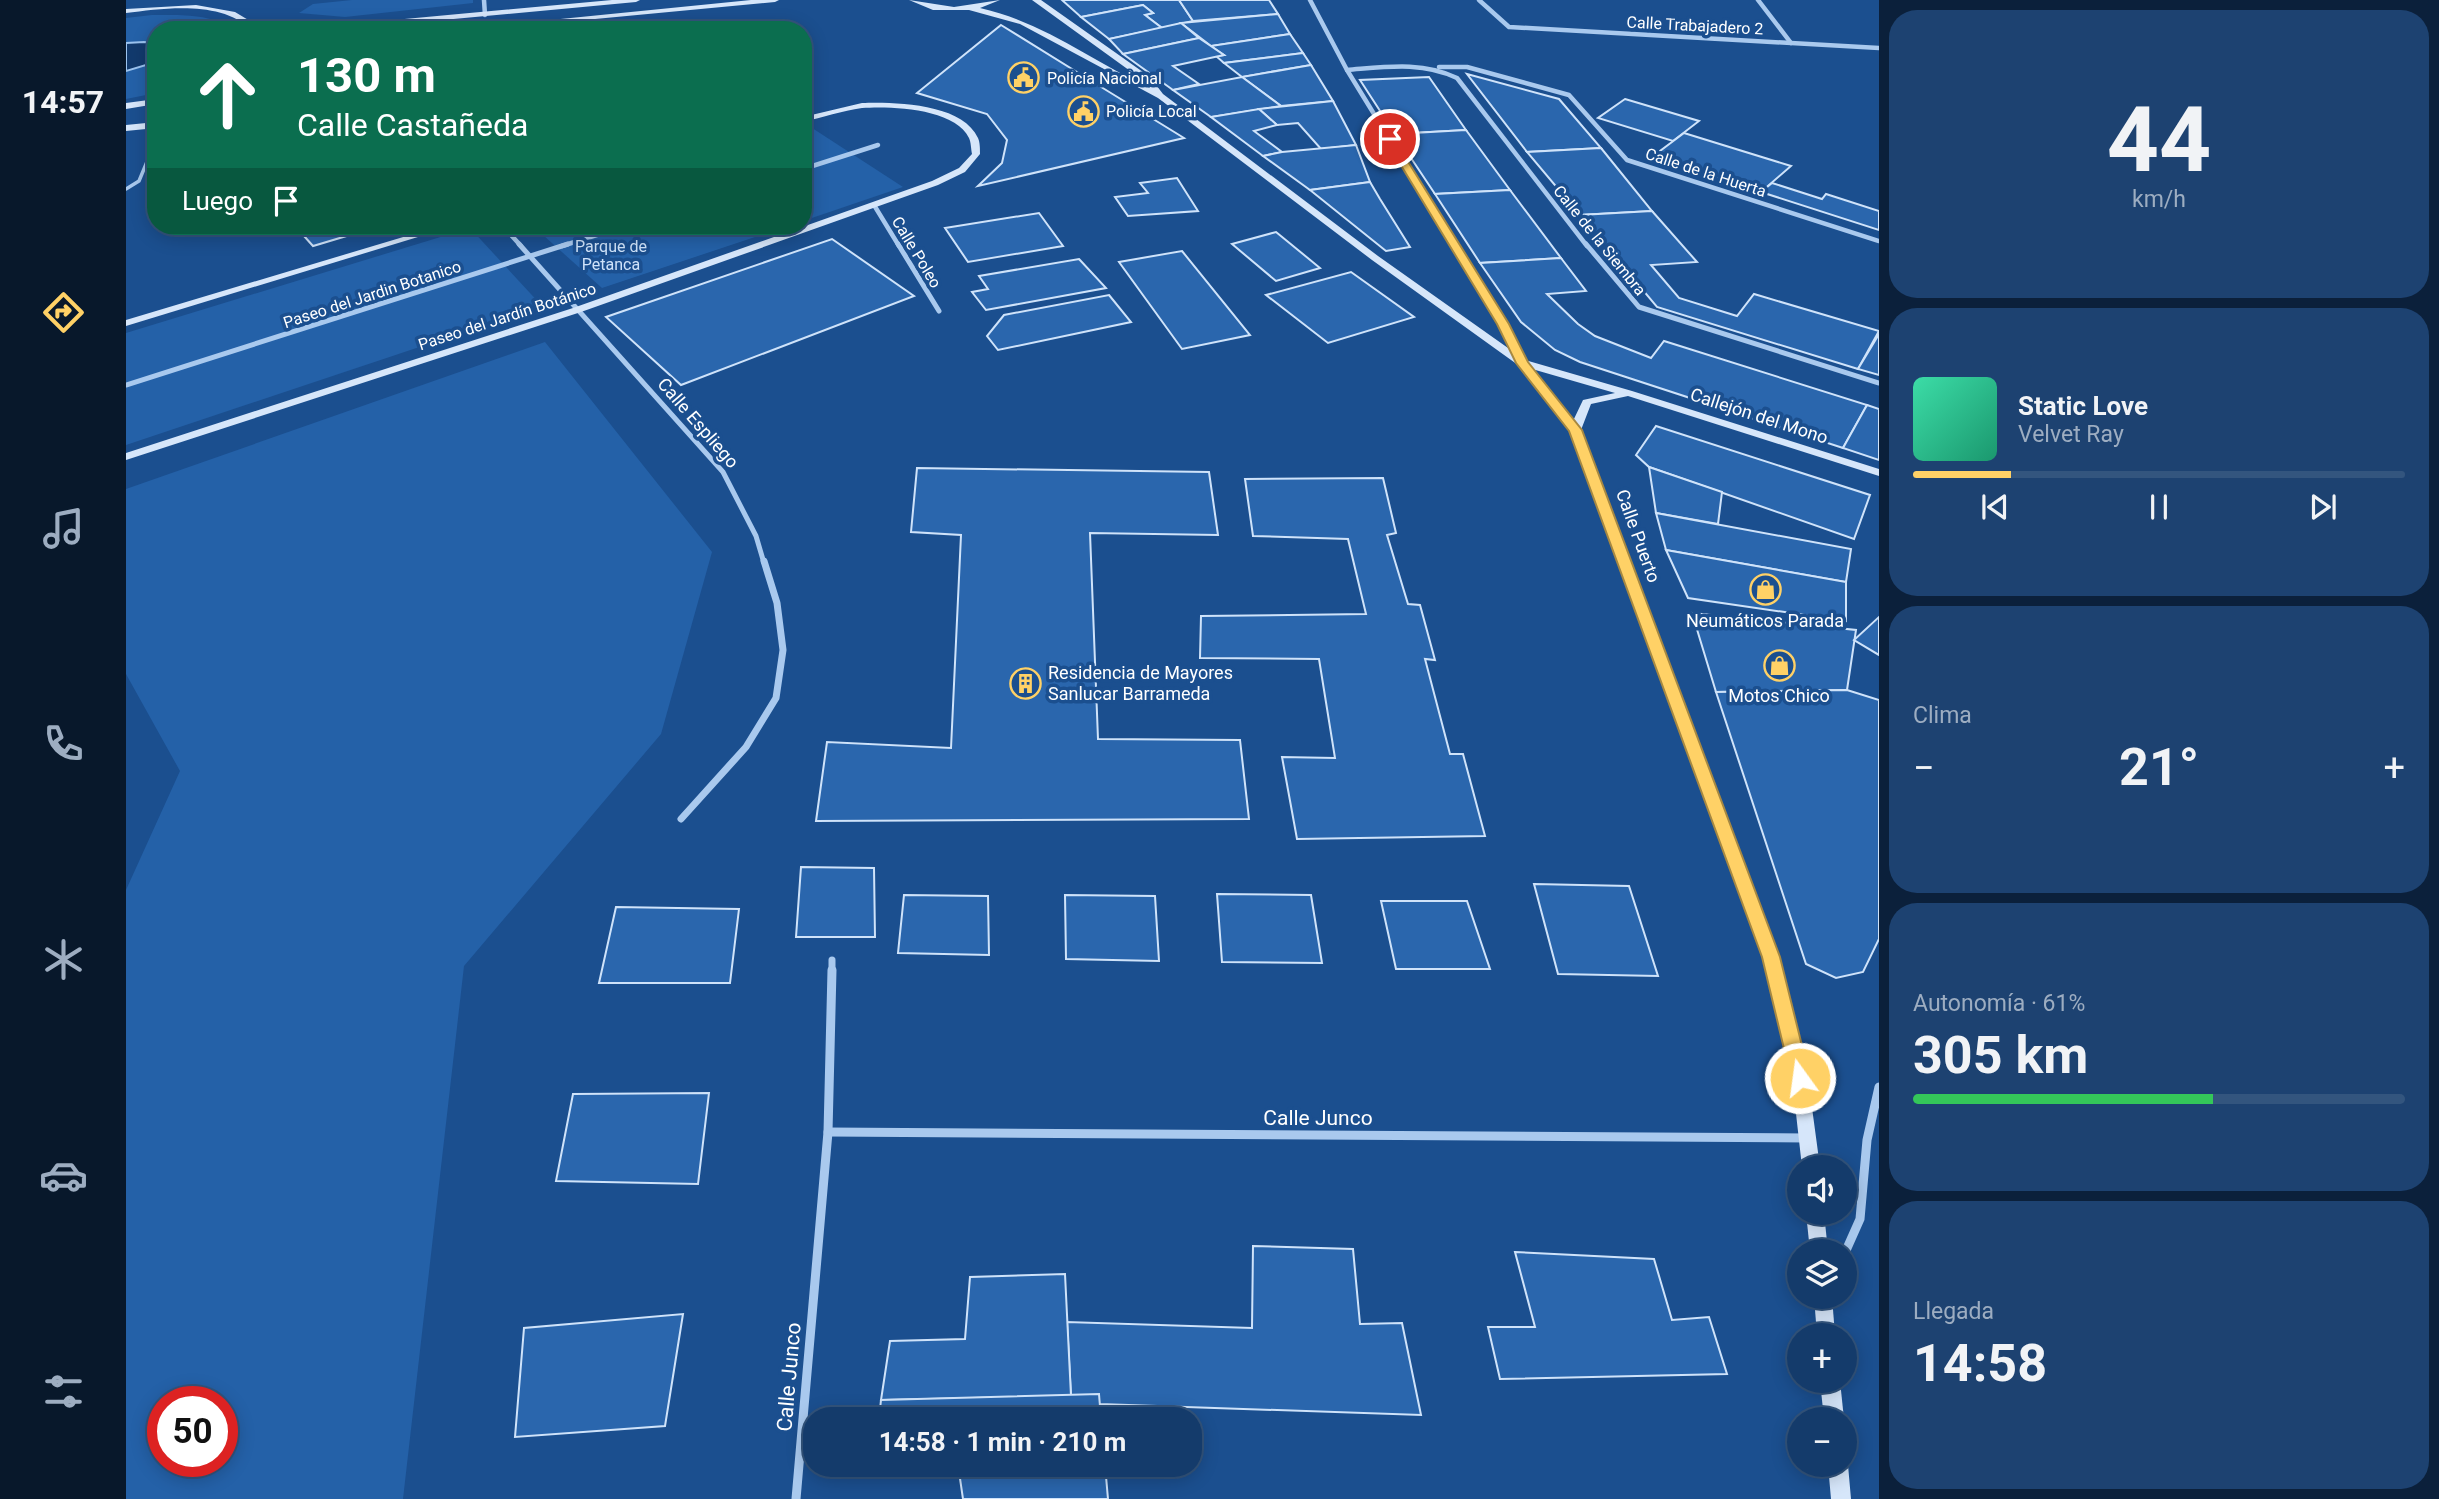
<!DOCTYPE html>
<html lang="es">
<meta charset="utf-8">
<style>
:root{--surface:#143b6b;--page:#1d4271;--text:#f1f3f6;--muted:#9dadc1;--line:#33557e;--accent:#ffd166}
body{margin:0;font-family:Roboto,sans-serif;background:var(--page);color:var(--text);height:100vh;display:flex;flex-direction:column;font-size:26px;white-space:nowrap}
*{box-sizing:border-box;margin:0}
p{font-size:23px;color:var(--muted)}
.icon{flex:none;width:38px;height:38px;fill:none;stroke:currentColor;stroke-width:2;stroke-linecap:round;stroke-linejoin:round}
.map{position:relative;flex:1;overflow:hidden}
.panel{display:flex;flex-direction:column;gap:10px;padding:10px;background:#0b203b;width:560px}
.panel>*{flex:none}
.top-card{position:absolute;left:21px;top:21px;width:665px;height:214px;border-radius:28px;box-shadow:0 4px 18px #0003,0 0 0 2px var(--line);background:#0b6e4f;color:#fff;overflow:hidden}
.tools{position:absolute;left:1661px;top:1155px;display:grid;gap:14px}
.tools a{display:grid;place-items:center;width:70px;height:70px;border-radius:50%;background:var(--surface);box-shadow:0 4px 18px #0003,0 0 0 2px var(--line);font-size:35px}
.speed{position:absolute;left:21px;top:1386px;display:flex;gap:14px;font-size:35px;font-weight:700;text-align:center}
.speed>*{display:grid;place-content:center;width:91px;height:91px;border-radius:50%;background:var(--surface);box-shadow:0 4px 18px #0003,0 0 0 2px var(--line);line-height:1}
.speed .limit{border:10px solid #d22;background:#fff;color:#111}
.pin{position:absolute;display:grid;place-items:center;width:60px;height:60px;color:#fff;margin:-30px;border:4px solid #fff;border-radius:50%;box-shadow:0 2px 7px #0007}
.me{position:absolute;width:77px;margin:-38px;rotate:346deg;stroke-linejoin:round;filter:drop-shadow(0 0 5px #0008)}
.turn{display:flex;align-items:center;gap:24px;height:147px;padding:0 35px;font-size:32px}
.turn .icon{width:91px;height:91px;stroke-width:2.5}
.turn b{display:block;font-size:49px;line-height:60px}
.then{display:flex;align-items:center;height:66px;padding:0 35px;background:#0003;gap:14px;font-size:26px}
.big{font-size:52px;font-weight:700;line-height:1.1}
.panel .card{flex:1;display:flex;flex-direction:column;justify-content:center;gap:10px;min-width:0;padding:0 24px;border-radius:28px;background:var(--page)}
.panel .dial{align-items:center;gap:0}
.dial b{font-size:91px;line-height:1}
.song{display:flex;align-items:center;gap:21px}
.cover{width:84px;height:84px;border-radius:10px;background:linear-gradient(135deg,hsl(160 70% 55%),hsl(160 70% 35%))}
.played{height:7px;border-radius:4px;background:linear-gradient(90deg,var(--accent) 20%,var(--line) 20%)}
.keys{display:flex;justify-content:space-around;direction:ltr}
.heat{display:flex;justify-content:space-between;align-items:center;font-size:38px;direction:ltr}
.charge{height:10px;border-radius:5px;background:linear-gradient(90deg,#34c759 61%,var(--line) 0)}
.trip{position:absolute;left:677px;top:1407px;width:399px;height:70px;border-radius:28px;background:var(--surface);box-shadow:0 4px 18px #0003,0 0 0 2px var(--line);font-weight:700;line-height:70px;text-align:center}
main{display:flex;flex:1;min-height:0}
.tab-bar{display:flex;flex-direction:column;width:126px;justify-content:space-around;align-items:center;background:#08182b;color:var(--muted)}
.tab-bar .icon{width:49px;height:49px}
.tab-bar .selected{color:var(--accent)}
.tab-bar b{font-size:32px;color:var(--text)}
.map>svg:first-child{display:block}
.green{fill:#2461a8;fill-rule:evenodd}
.water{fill:#123a6d;stroke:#9cc4f0;stroke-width:2}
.building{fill:#2a66ad;stroke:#cfe3fa;stroke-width:2}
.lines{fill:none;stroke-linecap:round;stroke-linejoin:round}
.lane{stroke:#a9c9ee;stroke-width:3.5}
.street-far3{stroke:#a9c9ee;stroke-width:4.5}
.street-far2{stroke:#a9c9ee;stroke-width:5}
.street-far1{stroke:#a9c9ee;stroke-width:7}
.street{stroke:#a9c9ee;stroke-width:9}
.secondary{fill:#d6e6fa;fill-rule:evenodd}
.route{fill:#ffd166;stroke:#a68842;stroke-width:2}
.labels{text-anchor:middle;stroke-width:7;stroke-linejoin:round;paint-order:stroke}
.far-street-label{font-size:16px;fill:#fff;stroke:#1b4f8f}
.far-poi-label{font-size:16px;fill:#fff;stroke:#1b4f8f;text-anchor:start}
.far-park-label{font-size:16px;fill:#cfe3fa;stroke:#1b4f8f}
.street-label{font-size:18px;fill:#fff;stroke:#1b4f8f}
.poi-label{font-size:18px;fill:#fff;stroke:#1b4f8f}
.near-street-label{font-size:21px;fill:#fff;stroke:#1b4f8f}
</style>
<main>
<nav class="tab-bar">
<b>14:57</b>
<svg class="icon selected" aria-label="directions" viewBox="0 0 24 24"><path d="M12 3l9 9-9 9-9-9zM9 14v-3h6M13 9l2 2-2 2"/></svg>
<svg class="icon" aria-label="music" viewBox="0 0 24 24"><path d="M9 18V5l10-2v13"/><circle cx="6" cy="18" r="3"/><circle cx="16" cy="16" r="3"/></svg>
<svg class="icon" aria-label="phone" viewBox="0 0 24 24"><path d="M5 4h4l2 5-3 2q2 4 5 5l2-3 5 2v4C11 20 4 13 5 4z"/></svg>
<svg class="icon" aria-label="climate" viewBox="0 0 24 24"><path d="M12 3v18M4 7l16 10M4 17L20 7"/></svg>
<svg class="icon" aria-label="car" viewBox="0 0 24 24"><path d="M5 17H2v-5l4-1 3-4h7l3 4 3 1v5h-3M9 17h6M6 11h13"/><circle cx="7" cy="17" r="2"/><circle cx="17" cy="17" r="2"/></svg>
<svg class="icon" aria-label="filters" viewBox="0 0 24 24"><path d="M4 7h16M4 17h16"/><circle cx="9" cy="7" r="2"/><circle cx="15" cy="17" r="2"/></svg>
</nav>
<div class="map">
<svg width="1753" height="1499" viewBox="0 0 1753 1499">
<rect width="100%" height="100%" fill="#1b4f8f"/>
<g class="green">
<path d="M226,0h121v3l-128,14 -46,-4 14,-9z"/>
<path d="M26,15c28,0 59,-2 82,15h-78v14l-30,-1v-25z"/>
<path d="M30,62v31l-30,6v-28z"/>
<path d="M683,126l94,61 -100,34v-93z"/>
<path d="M407,226h255l-186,62z"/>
<path d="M344,228l72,78 -416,139v-112z"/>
<path d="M419,342l167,210 -51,182 -197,232 -61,533h-277v-609l54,-119 -54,-97v-185zM37,1402h59v59h-59z"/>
</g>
<path class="water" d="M18,42l12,2v18l-30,9v-28z"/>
<g class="building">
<path d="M936,0h117l14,21 -31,7 -17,-13 8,-2 -10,-8 -62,12z"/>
<path d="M1053,0h90l9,14 -85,7z"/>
<path d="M1017,5l10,8 -8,2 17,13 -53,11 -28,-22z"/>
<path d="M1152,14l12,20 -79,12 -30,-23z"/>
<path d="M1055,23l18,15 -76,16 -14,-15z"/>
<path d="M875,25l92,57 91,56 -206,48 24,-23 5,-23 -20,-26 -70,-21z"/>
<path d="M1164,34l13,19 -79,10 -8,-7 8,-1 -13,-9z"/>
<path d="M1073,38l25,17 -51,11 26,18 -26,6 -50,-36z"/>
<path d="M1177,53l8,12 -69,12 -18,-14z"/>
<path d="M1185,65l22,36 -52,5 -39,-29z"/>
<path d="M1341,74l92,25 42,49 -74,4z"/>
<path d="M1116,77l39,29 -70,11 -38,-27z"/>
<path d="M1303,77l37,53 -71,4 -35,-54z"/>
<path d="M1499,99l74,22 -26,20 -75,-23z"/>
<path d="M1207,101l23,44 -35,4 -23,-26 -21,2 -18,-16z"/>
<path d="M1133,109l18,16 -23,6 28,21 -19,4 -52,-39z"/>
<path d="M1340,130l44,60 -75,4 -40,-60z"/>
<path d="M1558,133l107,33 -30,26 -109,-35z"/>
<path d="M1230,145l14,37 -60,8 -47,-34 19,-4z"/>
<path d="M1475,148l51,63 -72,4 -53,-63z"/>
<path d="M1051,178l21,33 -70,5 -13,-19 33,-4 -8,-10z"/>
<path d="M1244,182l10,17 30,48 -24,4 -76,-61z"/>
<path d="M1646,183l50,16 4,-5 53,17v19l-118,-38z"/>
<path d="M1384,190l51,68 -81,5 -45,-69z"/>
<path d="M1526,211l45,51 -46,3 28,33 58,18 17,-22 125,37 -21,38 -201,-62 -77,-92z"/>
<path d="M913,213l24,33 -95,16 -23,-34z"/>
<path d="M169,226h85l-67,20z"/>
<path d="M1150,232l44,36 -44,13 -44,-37z"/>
<path d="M706,239l82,57 -233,89 -75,-68z"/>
<path d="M1056,251l68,84 -68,14 -63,-87z"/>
<path d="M1435,258l25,33 -39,3 31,30 17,12 56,22 13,-17 203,64 -24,43 -263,-86 -25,-12 -34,-28 -41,-59z"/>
<path d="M953,259l27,29 -120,22 -14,-18 16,-3 -9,-13z"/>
<path d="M1225,272l63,45 -86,26 -62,-48z"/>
<path d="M983,295l22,27 -133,28 -11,-14 17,-21z"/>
<path d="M1753,334v41l-21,-6z"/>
<path d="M1741,405l12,4v51l-36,-12z"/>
<path d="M1530,426l214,69 -16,44 -205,-72 -13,-12z"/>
<path d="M1523,467l73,25 -4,32 -62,-11z"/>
<path d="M791,468l292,4 9,63 -128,-2 8,206 142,1 9,79 -433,2 11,-79 124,6 10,-213 -50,-3z"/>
<path d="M1257,478l13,55 -9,2 21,69 12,1 15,55 -10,-1 25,95h13l22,82 -188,3 -15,-82 53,1 -16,-99 -119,-1 1,-42 165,-2 -18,-75 -95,-3 -8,-57z"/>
<path d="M1530,513l195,36 -5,33 -180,-32z"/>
<path d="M1540,550l180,32v39l-158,-23z"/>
<path d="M1566,613l164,17 -9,60 -131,2z"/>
<path d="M1753,617v38l-25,-15z"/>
<path d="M1721,690l32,10v239l-16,33 -27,6 -30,-14 -90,-272z"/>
<path d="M675,867l73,1 1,69h-79z"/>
<path d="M1408,884l95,2 29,90 -100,-2z"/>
<path d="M1091,894l94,1 11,68 -100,-1z"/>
<path d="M778,895l84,1 1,59 -91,-2z"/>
<path d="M939,895l90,1 4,65 -93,-2z"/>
<path d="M1255,901h86l23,68h-94z"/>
<path d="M490,907l123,2 -9,74h-131z"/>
<path d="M583,1093l-11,91 -142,-3 17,-87z"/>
<path d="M1127,1246l100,3 7,75 42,-1 19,92 -321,-11 -29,-8 -4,-74 185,6z"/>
<path d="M1389,1252l139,7 18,61 37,-3 18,57 -227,5 -12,-52h47z"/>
<path d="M939,1274l6,122 -190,4 9,-59 75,-2 5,-62z"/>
<path d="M557,1314l-18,112 -150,11 9,-109z"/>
<path d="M973,1394l2,25h-222l2,-19z"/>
<path d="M832,1465h147l3,34h-145z"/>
</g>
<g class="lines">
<path class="lane" d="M0,189l13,-8 17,-41"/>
<g class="street-far3">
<path d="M358,0l1,15"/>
<path d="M1184,0l37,70 108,176"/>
<path d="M1353,0l30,27 370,21"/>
<path d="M1632,0l33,43"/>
<path d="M1313,67h28l102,28 58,65 252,81"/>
<path d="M1221,70c38,-3 75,-9 110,8l130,168"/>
<path d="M677,169l75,-24"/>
<path d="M748,205l25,41"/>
<path d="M377,226l18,20"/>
<path d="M436,246l63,-20"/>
</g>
<g class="street-far2">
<path d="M393,244l204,228 33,64 8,27"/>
<path d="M772,244l41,67"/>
<path d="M1328,244l49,80 19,38"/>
<path d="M1460,244l53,63 240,76"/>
<path d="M0,385l442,-141"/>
</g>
<g class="street-far1">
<path d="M555,819l65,-72 30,-49 7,-48 -6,-47 -13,-42"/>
<path d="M706,972v-12"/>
</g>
<g class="street">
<path d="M702,1132l979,6"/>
<path d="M1718,1255l16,-36 7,-79 12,-53"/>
<path d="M670,1499l32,-367 4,-162"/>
</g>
<g class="secondary">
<path d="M486,0h28l-4,2 -301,28h-83c-31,-30 -87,-22 -126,-17v-4l70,-4 39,7 20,12 14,3 60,-1z"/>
<path d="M625,0h28l-4,2 -295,28h-31z"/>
<path d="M783,0l45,7 46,-7 -20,8c63,14 112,53 170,80l-6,-7 -112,-81h9l109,77 13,17 215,162 147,104 107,31 247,78v7l-251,-80 -37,8 -10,26 198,527 29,121 12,89h-18l-10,-89 -29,-121 -193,-526 -52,-66 -146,-105 -214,-162 -138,-74 -51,-14h-36zM1406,369l83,24 -32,7 -10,21z"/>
<path d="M30,99v5l-30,5v-6z"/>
<path d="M736,103c32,-1 100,0 116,35 2,4 2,11 2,16l-15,18 -27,13 -357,127 -455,148v-7l447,-145 359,-127 27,-13 13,-14c-1,-5 -1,-12 -3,-16 -14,-30 -79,-32 -107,-30 -20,3 -39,9 -59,14v-5z"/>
<path d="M30,122v6l-30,3v-6z"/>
<path d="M314,226h14l-328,100v-6z"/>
<path d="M1680,1213h18l4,38h-18z"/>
<path d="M1688,1297h18l3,38h-18z"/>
<path d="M1694,1381h20l4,38h-20z"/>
<path d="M1718,1458l4,7 3,34h-20l-3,-34h16z"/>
</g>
</g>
<path class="route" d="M1264,136l4,3 115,185 19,38 54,68 198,527 30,121 -3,6 -7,2 -6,-2 -3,-6 -29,-121 -193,-526 -53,-68 -19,-39 -112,-185z"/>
<defs>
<symbol id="civic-ring" viewBox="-11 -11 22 22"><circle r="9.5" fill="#1b4f8f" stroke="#ffd166" stroke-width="1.5"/><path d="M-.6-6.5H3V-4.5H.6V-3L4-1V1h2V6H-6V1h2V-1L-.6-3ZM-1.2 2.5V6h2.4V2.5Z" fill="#ffd166"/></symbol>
<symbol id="shop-ring" viewBox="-11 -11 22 22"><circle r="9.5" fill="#1b4f8f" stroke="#ffd166" stroke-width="1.5"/><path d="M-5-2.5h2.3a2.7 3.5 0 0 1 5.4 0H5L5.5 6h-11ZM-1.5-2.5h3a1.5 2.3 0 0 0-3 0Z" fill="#ffd166"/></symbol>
<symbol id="building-ring" viewBox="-11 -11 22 22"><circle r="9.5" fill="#1b4f8f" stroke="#ffd166" stroke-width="1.5"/><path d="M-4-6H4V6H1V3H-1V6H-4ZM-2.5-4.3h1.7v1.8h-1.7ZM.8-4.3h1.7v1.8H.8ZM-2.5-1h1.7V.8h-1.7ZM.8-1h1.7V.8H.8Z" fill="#ffd166"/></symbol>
</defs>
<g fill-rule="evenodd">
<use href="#civic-ring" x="880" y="60" width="35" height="35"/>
<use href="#civic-ring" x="940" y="94" width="35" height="35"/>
<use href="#shop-ring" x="1622" y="572" width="35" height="35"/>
<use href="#shop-ring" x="1636" y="648" width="35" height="35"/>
<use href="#building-ring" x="882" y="666" width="35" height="35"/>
</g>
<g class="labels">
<g class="far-street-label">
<text transform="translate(1569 25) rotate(3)" y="6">Calle Trabajadero 2</text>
<text transform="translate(1580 172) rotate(18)" y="6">Calle de la Huerta</text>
<text transform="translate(1474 240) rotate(51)" y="6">Calle de la Siembra</text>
<text transform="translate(791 252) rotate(59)" y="6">Calle Poleo</text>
<text transform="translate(246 294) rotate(-18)" y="6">Paseo del Jardin Botanico</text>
<text transform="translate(381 316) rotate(-18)" y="6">Paseo del Jardín Botánico</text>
</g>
<g class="far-poi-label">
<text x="921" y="84">Policía Nacional</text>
<text x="980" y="117">Policía Local</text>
</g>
<g class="far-park-label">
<text x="485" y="252">Parque de<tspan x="485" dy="18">Petanca</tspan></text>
</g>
<g class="street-label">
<text transform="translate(1633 416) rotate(18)" y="6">Callejón del Mono</text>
<text transform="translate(572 423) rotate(49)" y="6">Calle Espliego</text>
<text transform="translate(1512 536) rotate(70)" y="6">Calle Puerto</text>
</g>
<g class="poi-label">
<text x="1639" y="627">Neumáticos Parada</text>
<text x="922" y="679" text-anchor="start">Residencia de Mayores<tspan x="922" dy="21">Sanlucar Barrameda</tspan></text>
<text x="1653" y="702">Motos Chico</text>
</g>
<g class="near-street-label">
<text x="1192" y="1125">Calle Junco</text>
<text transform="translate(663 1377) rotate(-85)" y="7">Calle Junco</text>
</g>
</g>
</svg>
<div class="tools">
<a><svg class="icon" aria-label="sound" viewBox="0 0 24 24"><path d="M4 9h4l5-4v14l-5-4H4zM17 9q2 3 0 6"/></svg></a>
<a><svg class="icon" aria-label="layers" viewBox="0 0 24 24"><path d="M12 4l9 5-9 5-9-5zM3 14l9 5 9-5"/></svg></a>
<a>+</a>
<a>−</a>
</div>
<div class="speed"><div class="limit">50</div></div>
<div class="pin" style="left:1264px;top:139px;background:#d93025"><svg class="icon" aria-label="arrive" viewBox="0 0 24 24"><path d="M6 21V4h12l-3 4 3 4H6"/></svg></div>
<svg class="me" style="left:1674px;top:1078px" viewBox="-20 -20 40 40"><circle r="17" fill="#ffd166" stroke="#fff" stroke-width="3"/><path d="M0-11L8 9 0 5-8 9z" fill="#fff"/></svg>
<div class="trip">14:58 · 1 min · 210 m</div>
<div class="top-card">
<div class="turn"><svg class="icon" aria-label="ahead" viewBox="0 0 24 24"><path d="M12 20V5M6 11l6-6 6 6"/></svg><div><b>130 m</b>Calle Castañeda</div></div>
<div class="then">Luego<svg class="icon" aria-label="arrive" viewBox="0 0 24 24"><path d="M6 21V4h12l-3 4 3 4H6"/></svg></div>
</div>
</div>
<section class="panel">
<div class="card dial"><b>44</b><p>km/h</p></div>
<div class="card">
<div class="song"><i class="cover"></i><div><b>Static Love</b><p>Velvet Ray</p></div></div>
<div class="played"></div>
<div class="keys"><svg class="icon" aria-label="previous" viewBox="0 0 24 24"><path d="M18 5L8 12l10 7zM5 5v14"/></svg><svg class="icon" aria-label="pause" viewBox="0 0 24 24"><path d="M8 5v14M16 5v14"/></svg><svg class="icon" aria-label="next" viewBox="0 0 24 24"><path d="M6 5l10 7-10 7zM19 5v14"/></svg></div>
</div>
<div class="card"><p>Clima</p>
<div class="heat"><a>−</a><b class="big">21°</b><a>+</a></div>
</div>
<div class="card"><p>Autonomía · 61%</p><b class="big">305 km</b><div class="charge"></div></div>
<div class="card"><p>Llegada</p><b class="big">14:58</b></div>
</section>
</main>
